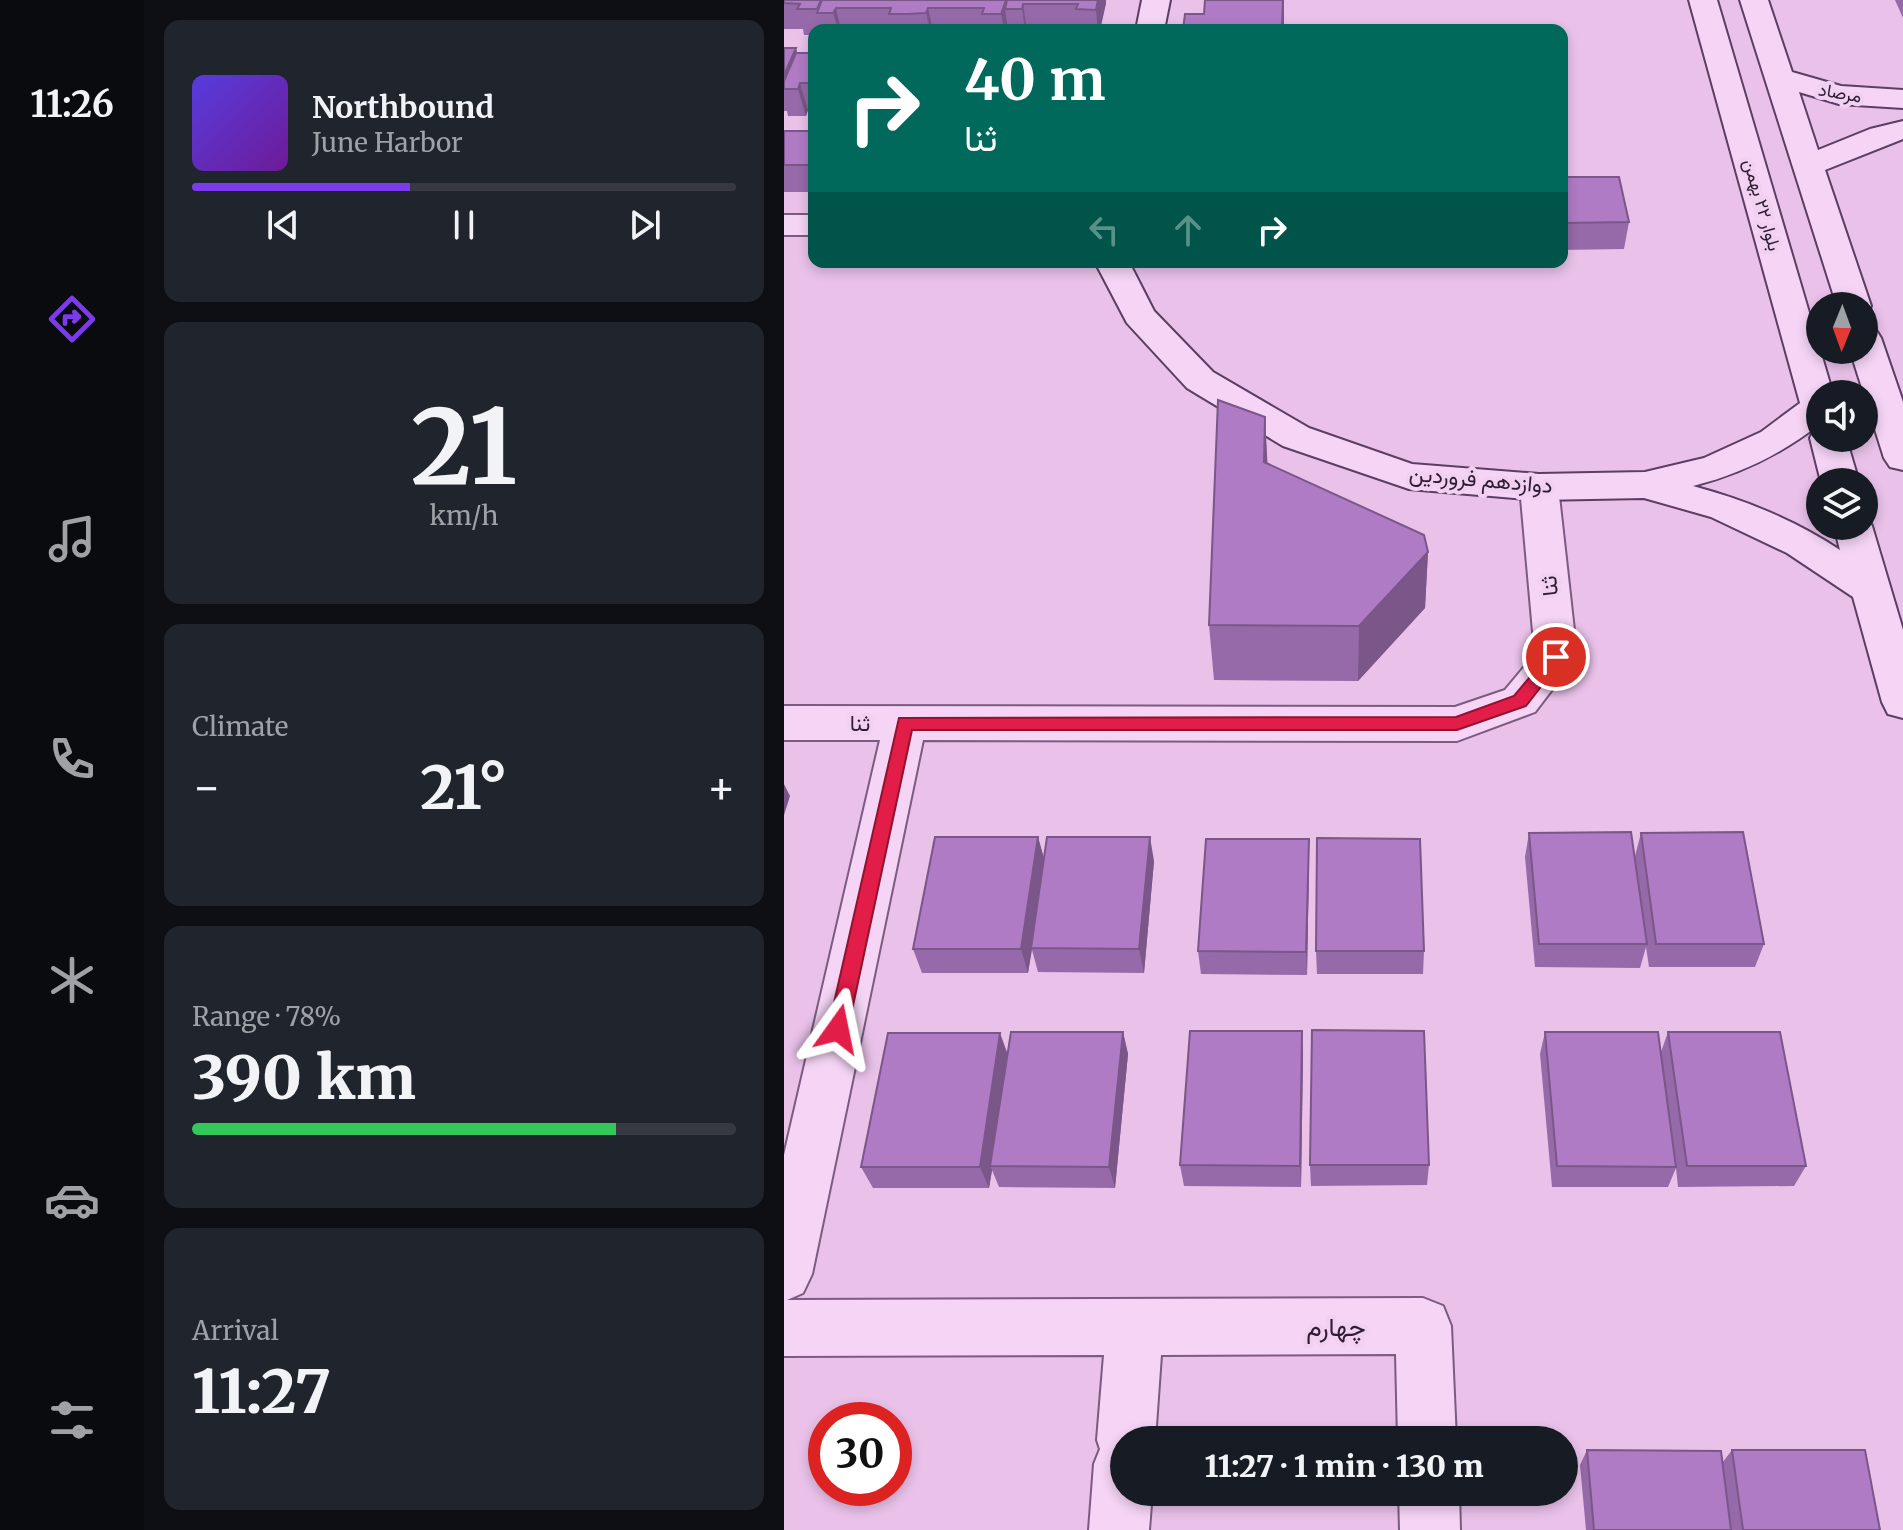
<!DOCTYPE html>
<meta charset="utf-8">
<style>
:root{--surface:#171b24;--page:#20242c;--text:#f1f3f6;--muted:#9ea1a6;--line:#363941;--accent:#7c3aed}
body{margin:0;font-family:Merriweather,Vazirmatn,serif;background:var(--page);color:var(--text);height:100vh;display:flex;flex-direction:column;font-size:30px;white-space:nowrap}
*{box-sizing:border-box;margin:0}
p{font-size:26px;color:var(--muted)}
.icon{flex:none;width:44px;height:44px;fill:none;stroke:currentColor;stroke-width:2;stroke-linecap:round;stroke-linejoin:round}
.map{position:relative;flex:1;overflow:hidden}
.drawer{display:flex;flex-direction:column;gap:20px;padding:20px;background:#0d0f14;width:640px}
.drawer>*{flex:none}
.guide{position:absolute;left:24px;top:24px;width:760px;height:244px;border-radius:16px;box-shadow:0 4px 12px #0003;background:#00695c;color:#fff;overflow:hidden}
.needle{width:52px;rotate:181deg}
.controls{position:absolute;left:1022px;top:292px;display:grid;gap:16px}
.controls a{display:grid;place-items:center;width:72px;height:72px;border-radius:50%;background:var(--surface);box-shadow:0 4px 12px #0003;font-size:40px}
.speed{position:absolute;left:24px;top:1402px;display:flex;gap:16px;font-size:40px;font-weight:700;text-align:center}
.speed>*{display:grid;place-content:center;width:104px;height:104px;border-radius:50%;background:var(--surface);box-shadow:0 4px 12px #0003;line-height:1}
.speed .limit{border:12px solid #d22;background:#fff;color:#111}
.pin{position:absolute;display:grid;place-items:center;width:68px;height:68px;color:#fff;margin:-34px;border:4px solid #fff;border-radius:50%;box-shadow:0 2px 8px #0007}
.me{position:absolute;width:88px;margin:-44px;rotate:12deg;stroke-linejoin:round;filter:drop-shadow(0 0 6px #0008)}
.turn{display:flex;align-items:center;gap:28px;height:168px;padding:0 24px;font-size:36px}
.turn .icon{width:104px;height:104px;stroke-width:2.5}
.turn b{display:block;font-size:56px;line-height:68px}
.lanes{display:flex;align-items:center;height:76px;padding:0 24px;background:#0003;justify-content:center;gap:40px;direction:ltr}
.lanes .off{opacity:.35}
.big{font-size:60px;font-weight:800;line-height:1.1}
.drawer .tile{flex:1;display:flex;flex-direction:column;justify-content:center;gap:12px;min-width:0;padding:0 28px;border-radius:16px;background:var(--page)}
.drawer .dial{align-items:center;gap:0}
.dial b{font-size:104px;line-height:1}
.song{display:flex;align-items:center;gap:24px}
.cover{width:96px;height:96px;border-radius:12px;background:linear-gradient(135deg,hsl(250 70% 55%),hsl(280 70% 35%))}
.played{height:8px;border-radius:4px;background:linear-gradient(90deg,var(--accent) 40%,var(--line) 40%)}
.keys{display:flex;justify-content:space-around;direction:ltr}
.heat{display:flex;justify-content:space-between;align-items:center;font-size:44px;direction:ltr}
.charge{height:12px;border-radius:6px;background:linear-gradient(90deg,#34c759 78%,var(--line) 0)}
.trip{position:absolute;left:326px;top:1426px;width:468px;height:80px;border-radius:40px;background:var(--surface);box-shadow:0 4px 12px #0003;font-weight:800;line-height:80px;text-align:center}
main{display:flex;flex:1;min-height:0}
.tab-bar{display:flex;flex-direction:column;width:144px;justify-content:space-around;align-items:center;background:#090b0e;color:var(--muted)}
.tab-bar .icon{width:56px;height:56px}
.tab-bar .on{color:var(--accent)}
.tab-bar b{font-size:36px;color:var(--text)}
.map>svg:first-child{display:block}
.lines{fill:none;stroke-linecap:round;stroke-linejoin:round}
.street-casing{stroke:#7b5b81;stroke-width:4}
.secondary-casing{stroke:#5b3e63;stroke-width:4}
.street{fill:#f5d4f5;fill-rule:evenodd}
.secondary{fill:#f5d4f5;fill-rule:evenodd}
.wall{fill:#966aa9}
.shaded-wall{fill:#7a5689}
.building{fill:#af7bc4;stroke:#7a5689;stroke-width:2}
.route{fill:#e11d48;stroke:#92132f;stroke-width:2}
.labels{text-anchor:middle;stroke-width:8;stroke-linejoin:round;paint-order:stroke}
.far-street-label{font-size:18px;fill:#2e1d32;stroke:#f1d0f1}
.street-label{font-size:22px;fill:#2e1d32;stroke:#f1d0f1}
.near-street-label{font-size:26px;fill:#2e1d32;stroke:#f1d0f1}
</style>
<main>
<nav class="tab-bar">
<b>11:26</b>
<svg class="icon on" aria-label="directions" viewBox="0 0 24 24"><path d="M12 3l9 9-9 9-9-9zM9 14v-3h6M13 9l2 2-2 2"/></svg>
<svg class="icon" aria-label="music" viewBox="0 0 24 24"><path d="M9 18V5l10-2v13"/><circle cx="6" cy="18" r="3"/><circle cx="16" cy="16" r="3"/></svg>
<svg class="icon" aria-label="phone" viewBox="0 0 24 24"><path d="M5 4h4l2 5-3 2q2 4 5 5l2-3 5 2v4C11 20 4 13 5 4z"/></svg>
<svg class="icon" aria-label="climate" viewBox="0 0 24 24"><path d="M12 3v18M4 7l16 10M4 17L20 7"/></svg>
<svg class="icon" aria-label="car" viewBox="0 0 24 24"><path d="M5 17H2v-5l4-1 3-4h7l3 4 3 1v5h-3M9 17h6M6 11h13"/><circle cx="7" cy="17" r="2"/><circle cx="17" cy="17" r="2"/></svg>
<svg class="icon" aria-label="filters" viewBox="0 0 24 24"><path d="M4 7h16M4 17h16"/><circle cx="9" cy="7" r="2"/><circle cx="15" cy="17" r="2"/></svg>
</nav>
<section class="drawer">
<div class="tile">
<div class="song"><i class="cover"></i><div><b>Northbound</b><p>June Harbor</p></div></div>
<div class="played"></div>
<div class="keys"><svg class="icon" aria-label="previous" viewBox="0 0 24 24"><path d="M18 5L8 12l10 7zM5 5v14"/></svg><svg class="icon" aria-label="pause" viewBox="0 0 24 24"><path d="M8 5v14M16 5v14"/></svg><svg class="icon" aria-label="next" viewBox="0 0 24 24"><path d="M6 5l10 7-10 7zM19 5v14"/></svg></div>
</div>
<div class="tile dial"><b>21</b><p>km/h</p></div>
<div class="tile"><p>Climate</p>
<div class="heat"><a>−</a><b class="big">21°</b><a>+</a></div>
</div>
<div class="tile"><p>Range · 78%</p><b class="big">390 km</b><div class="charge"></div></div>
<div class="tile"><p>Arrival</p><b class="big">11:27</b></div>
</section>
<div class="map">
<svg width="1119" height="1530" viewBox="0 0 1119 1530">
<rect width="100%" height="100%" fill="#e9c1e9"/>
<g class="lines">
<defs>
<g id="street">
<rect x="0" y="215" width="30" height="20"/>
<path d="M755,474l13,4 6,9 19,170 -42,55 -78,29 -534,-1 -111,534 -9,19 -16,7 636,-2 20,8 8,20 5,114h-58l-2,-86 -235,1 -6,85h-31v52h28l-3,38h-60l5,-66 6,-15 -3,-9 7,-85 -320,1v-201l96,-415h-96v-34l671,1 50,-17 30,-36 -15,-167 6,-9z"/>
<path d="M615,1492h60l1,38h-60z"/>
</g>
<g id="secondary">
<path d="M358,0h28l-6,30h-28z"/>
<path d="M905,0h28l116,394h-13v30c-39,30 -79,50 -127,62 52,14 102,34 147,64l-6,-24h30v-10h3l5,10 31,104v88l-15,-4 -6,-12 -29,-105 -66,-44 -76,-36 -67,-19 -105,2 -130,-11 -126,-43 -96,-58 -60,-65 -32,-61h34l25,49 59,61 96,56 103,36 127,10 106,-2 59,-14 57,-26 39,-29z"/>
<path d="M956,0h28l24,72 49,14 62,4v18l-64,-4 -40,-12 19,58 52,-21 33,-8v18l-78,31 46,136 -5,7 -2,-7h-27z"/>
<path d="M1080,327l12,3 5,8 22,64v68l-13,-3 -6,-9 -34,-108h14z"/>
<path d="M1036,428v10h26l13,44h-38l-11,-44 5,-9z"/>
</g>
</defs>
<use href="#street" class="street-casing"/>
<use href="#secondary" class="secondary-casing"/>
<use href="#street" class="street"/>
<use href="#secondary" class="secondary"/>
</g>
<g class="wall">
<path d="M0,0h322v3l-6,27h-286v5h-10l-1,-6h-19z"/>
<path d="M500,0v30h-101l21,-16z"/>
<path d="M1111,0h8v18z"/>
<path d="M0,48l13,5h17v57h-6l-2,6h-18l-1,-5h-3z"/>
<rect x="0" y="131" width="30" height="61"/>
<path d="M778,177l67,45 -5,27 -62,1z"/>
<path d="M481,417l2,46 161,89 -3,56 -67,73 -144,-1 -5,-55z"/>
<path d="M745,833l106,23 6,-23 123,111 -9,23h-106l-3,-20 -6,21 -105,-1 -10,-110z"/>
<path d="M254,837l6,22 110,2 -10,112 -106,-1 -6,-22 -4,23h-106l-9,-24z"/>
<path d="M525,864l-2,111 -106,-1 -3,-23z"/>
<path d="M532,951h108l-1,23h-106z"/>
<path d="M518,1031l1,23 -2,133 -117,-1 -4,-21z"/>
<path d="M339,1032l5,22 -13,134 -116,-1 -7,-17 -3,18h-116l-12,-21 146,-114z"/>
<path d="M761,1032l116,20 7,-20 138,134 -12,20 -116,1 -2,-19 -8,19h-116l-12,-133z"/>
<path d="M526,1165h119l-2,20 -116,1z"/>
<path d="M803,1450l135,13 10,-13 148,80h-294l-6,-65z"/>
</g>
<g class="shaded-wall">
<path d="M222,0l7,9h-8l3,21h-4l-3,-16z"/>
<path d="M314,0h8v3l-6,27h-2l-2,-20z"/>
<path d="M500,0v30h-2v-3z"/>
<path d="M239,4l4,26h-2l-3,-21z"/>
<path d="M52,8l5,22h-3l-5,-17z"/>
<path d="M144,8l5,22h-3l-4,-17z"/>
<path d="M12,48l7,26 -19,15v-14z"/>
<path d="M16,83l8,27 -2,6 -8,-27z"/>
<path d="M481,417l3,56 -4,-11z"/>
<path d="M644,552l-3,56 -67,73 1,-55z"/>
<path d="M0,784l6,12 -6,19z"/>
<path d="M254,837l7,25 -17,111 -7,-24z"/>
<path d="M366,837l4,24 -10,112 -5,-24z"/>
<path d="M525,839v25l-2,111 -1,-23z"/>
<path d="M518,1031l1,23 -2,133 -1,-21z"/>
<path d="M339,1032l5,22 -13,134 -6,-21z"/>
<path d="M216,1033l8,22 -18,111 2,4 -3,18 -9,-21z"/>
</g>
<g class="building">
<path d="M0,0h37l-4,9h-20l3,-5 -16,-1z"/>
<path d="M38,0h184l-5,14h-19l2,-6h-56l-2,5 -18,1h-19l2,-6h-55l-3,5h-16z"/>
<path d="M223,0h91l-2,10 -20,-1 2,-5h-55l-1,5h-17z"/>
<path d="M421,0h78l-1,27 -24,1 -1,2h-74l2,-16h19z"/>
<path d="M0,48h12l-12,27z"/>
<path d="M12,53h18v30h-14l-2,6h-14v-8z"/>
<rect x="0" y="131" width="30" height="34"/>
<path d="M778,177h57l10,45 -67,1z"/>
<path d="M434,400l47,17 -1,45 160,73 4,17 -69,74 -150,-1z"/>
<path d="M847,832l16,112h-108l-10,-111z"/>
<path d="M959,832l21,112h-108l-15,-111z"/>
<path d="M151,837h103l-17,112h-108z"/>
<path d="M263,837h103l-11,112 -108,-1z"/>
<path d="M533,838l103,1 4,112h-108z"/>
<path d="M422,839h103l-3,113 -108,-1z"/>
<path d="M528,1030l112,1 5,134h-119z"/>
<path d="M406,1031h112l-2,135 -120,-1z"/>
<path d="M227,1032h112l-14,135 -119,-1z"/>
<path d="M761,1032h113l18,135 -119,-1z"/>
<path d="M884,1032h112l26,134h-119z"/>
<path d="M104,1033h112l-20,134h-119z"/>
<path d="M803,1450l134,1 10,79h-137z"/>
<path d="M948,1450h133l15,80h-137z"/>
</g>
<path class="route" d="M772,651l8,6 -38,49 -69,24h-545l-64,299 -3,7 -7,2 -7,-2 -3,-7 71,-311 557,-1 58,-21 36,-43z"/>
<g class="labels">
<g class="far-street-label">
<text transform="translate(1056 93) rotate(10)" y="6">مرصاد</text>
<text transform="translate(978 205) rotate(74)" y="6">بلوار ۲۲ بهمن</text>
</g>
<g class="street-label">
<text transform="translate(697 479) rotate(5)" y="8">دوازدهم فروردین</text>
<text transform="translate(765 586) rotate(-96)" y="8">ثنا</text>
<text x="76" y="731">ثنا</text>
</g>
<g class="near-street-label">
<text x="552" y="1336">چهارم</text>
</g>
</g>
</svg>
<div class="controls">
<a><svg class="needle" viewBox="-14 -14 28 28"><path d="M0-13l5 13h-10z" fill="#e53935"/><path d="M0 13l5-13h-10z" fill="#9ea1a6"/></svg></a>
<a><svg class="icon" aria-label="sound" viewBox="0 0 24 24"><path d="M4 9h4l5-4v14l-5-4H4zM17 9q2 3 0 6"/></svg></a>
<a><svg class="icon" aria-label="layers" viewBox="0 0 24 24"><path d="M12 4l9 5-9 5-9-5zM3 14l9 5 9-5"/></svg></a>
</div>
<div class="speed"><div class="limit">30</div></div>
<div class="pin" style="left:772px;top:657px;background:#d93025"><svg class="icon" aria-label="arrive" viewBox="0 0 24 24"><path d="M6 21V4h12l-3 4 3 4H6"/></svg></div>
<svg class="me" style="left:54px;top:1029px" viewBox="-20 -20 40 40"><path d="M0-17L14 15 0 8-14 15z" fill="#e11d48" stroke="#fff" stroke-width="4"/></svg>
<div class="trip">11:27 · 1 min · 130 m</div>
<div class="guide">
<div class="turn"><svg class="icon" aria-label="right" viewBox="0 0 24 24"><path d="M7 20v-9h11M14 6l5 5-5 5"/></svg><div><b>40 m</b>ثنا</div></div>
<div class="lanes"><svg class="icon off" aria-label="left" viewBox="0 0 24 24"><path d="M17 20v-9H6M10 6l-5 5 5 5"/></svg><svg class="icon off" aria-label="ahead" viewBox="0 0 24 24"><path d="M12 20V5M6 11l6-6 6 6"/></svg><svg class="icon" aria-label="right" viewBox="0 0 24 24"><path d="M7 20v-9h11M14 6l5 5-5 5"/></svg></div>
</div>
</div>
</main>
